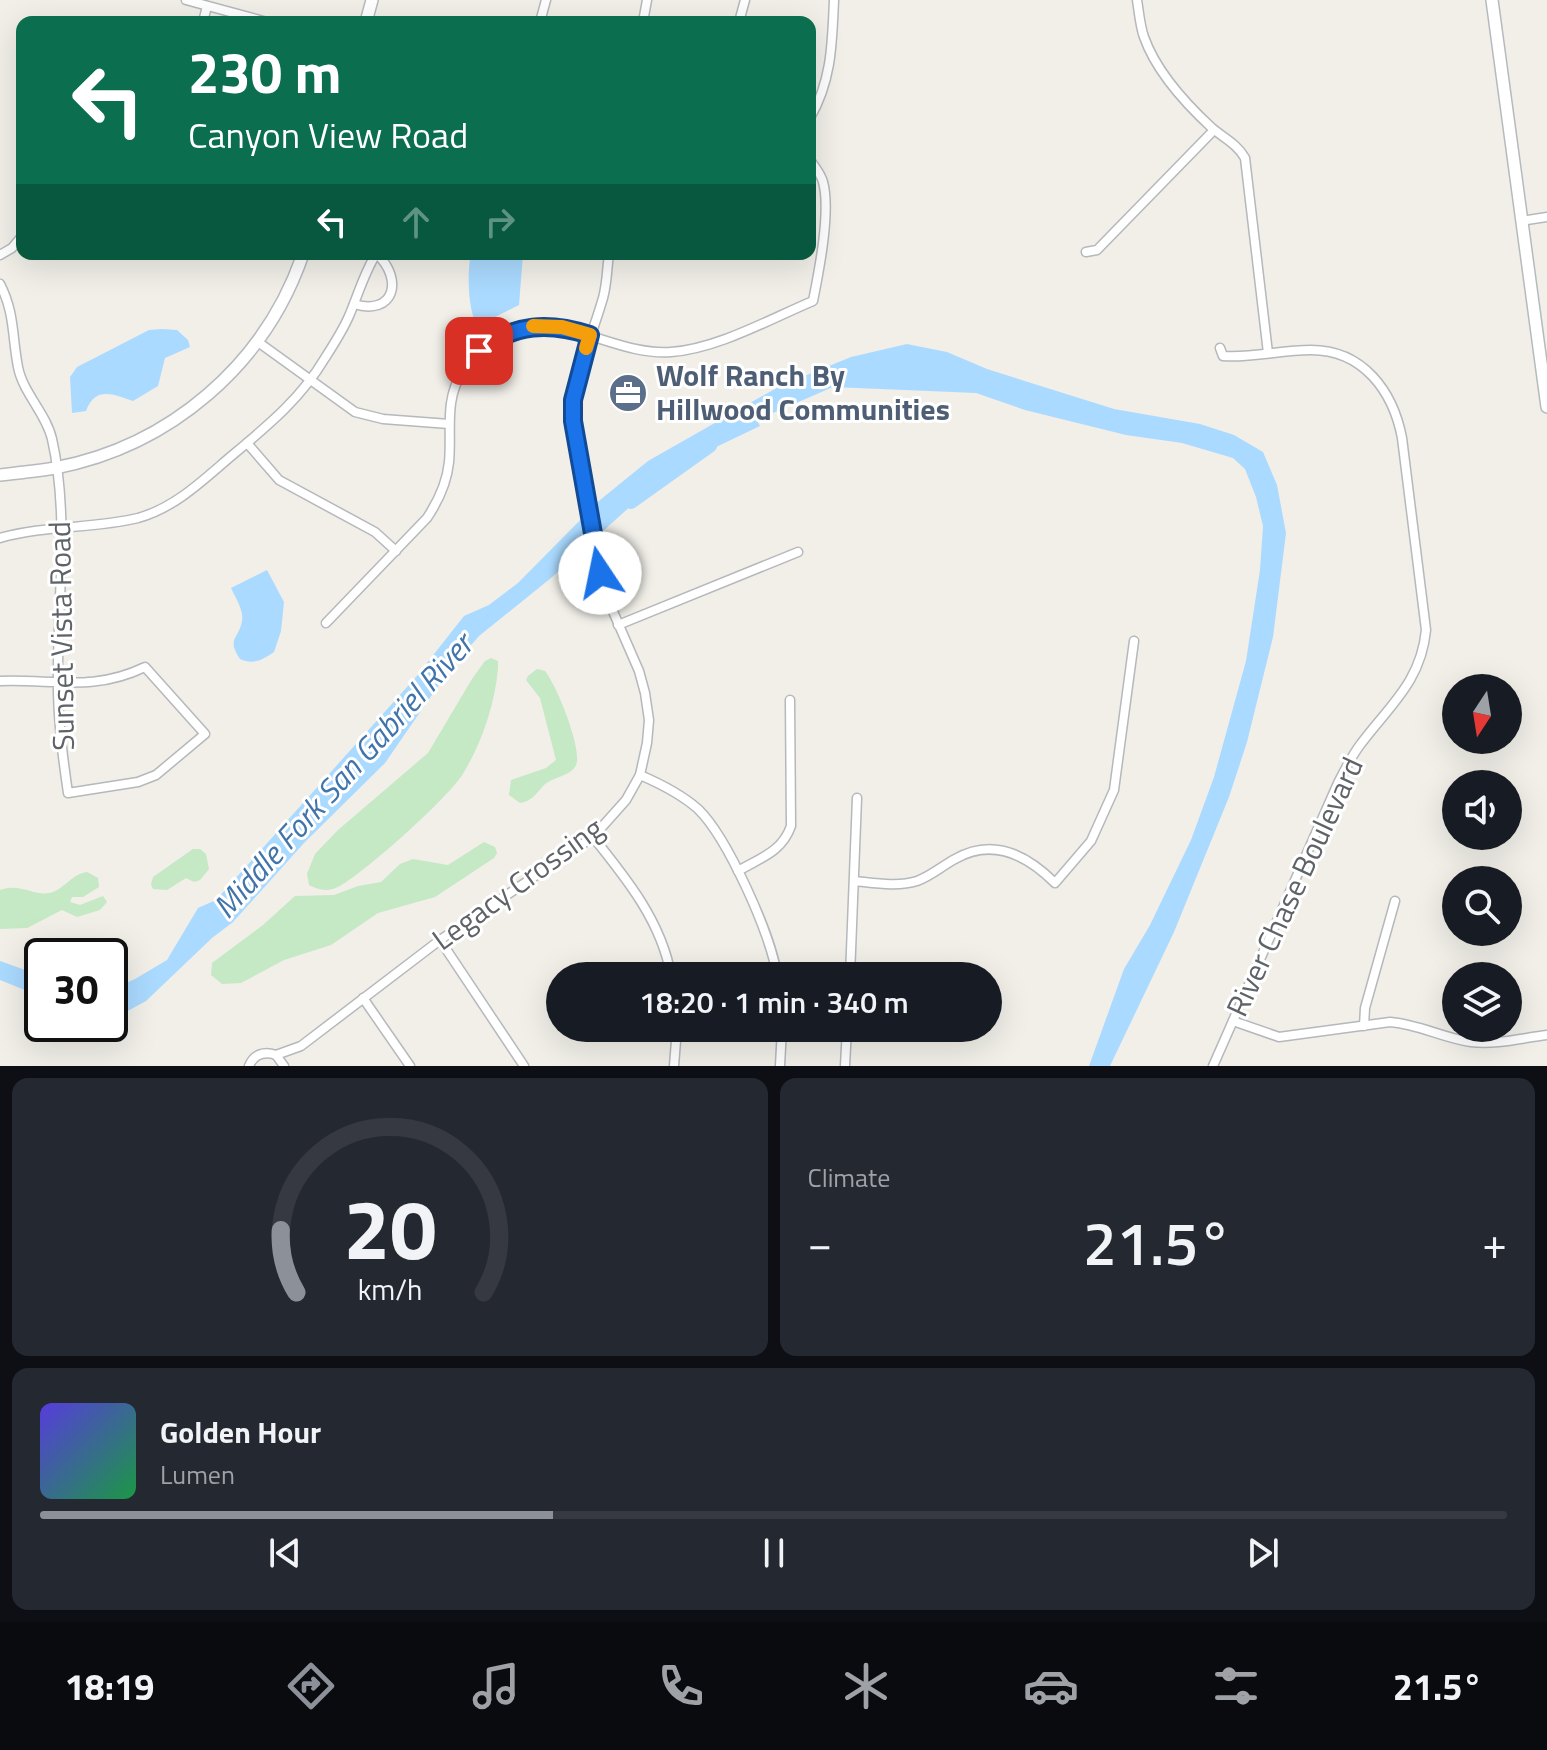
<!DOCTYPE html>
<meta charset="utf-8">
<style>
:root{--surface:#171b24;--page:#242831;--text:#f1f3f6;--muted:#9ea1a6;--line:#363941;--accent:#8c9099}
body{margin:0;font-family:"Titillium Web",sans-serif;background:var(--page);color:var(--text);height:100vh;display:flex;flex-direction:column;font-size:30px;white-space:nowrap}
*{box-sizing:border-box;margin:0}
p{font-size:26px;color:var(--muted)}
.icon{flex:none;width:44px;height:44px;fill:none;stroke:currentColor;stroke-width:2;stroke-linecap:round;stroke-linejoin:round}
.map{position:relative;height:1066px;overflow:hidden}
.drawer{display:flex;flex-direction:column;gap:12px;padding:12px;background:#0d0f14;flex:1}
.drawer>*{flex:none}
.guide{position:absolute;left:16px;top:16px;width:800px;height:244px;border-radius:16px;box-shadow:0 8px 32px #0002;background:#0b6e4f;color:#fff;overflow:hidden}
.needle{width:52px;rotate:192deg}
.controls{position:absolute;left:1442px;top:674px;display:grid;gap:16px}
.controls a{display:grid;place-items:center;width:80px;height:80px;border-radius:50%;background:var(--surface);box-shadow:0 8px 32px #0002;font-size:40px}
.speed{position:absolute;left:24px;top:938px;display:flex;gap:16px;font-size:40px;font-weight:700;text-align:center}
.speed>*{display:grid;place-content:center;width:104px;height:104px;border-radius:50%;background:var(--surface);box-shadow:0 8px 32px #0002;line-height:1}
.speed .limit{border:4px solid #111;border-radius:12px;background:#fff;color:#111}
.pin{position:absolute;display:grid;place-items:center;width:68px;height:68px;color:#fff;margin:-34px;border-radius:16px;box-shadow:0 4px 12px #0006}
.me{position:absolute;width:88px;margin:-44px;rotate:349deg;stroke-linejoin:round;filter:drop-shadow(0 0 6px #0008)}
.turn{display:flex;align-items:center;gap:28px;height:168px;padding:0 40px;font-size:36px}
.turn .icon{width:104px;height:104px;stroke-width:2.5}
.turn b{display:block;font-size:56px;line-height:68px}
.lanes{display:flex;align-items:center;height:76px;padding:0 40px;background:#0003;justify-content:center;gap:40px;direction:ltr}
.lanes .off{opacity:.35}
.big{font-size:60px;font-weight:600;line-height:1.1}
.drawer .widget{flex:1;display:flex;flex-direction:column;justify-content:center;gap:12px;min-width:0;padding:0 28px;border-radius:16px;background:var(--page)}
.drawer .dial{align-items:center;gap:0}
.dial svg{height:208px;overflow:visible;fill:none;stroke:var(--line);stroke-width:7;stroke-linecap:round;text-anchor:middle}
.dial text{fill:var(--text);stroke:none}
.song{display:flex;align-items:center;gap:24px}
.cover{width:96px;height:96px;border-radius:12px;background:linear-gradient(135deg,hsl(250 70% 55%),hsl(140 70% 35%))}
.played{height:8px;border-radius:4px;background:linear-gradient(90deg,var(--accent) 35%,var(--line) 35%)}
.keys{display:flex;justify-content:space-around;direction:ltr}
.heat{display:flex;justify-content:space-between;align-items:center;font-size:44px;direction:ltr}
.drawer .tiles{flex:1;display:grid;gap:12px;grid-template-columns:1fr 1fr}
.widget:last-child{grid-column:span 2}
.trip{position:absolute;left:546px;top:962px;width:456px;height:80px;border-radius:40px;background:var(--surface);box-shadow:0 8px 32px #0002;font-weight:600;line-height:80px;text-align:center}
.menu{display:flex;height:128px;justify-content:space-around;align-items:center;background:#090b0e;color:var(--muted)}
.menu .icon{width:56px;height:56px}
.menu .active{color:var(--accent)}
.menu b{font-size:36px;color:var(--text)}
.map>svg:first-child{display:block}
.green{fill:#c5e8c5}
.water{fill:#aadaff}
.lines{fill:none;stroke-linecap:round;stroke-linejoin:round}
.river{stroke:#aadaff;stroke-width:12}
.street-casing{stroke:#b5b8bc;stroke-width:11}
.secondary-casing{stroke:#b6babf;stroke-width:14}
.street{stroke:#fff;stroke-width:8}
.secondary{stroke:#fff;stroke-width:11}
.route-casing{stroke:#114b97;stroke-width:20}
.route{stroke:#1a73e8;stroke-width:14}
.slow{stroke:#f59e0b;stroke-width:14}
.labels{text-anchor:middle;stroke-width:6;stroke-linejoin:round;paint-order:stroke}
.service-label{font-size:30px;font-weight:bold;fill:#4e5e75;stroke:#fff;text-anchor:start}
.street-label{font-size:30px;fill:#5f6368;stroke:#fff}
.water-label{font-size:32px;font-style:italic;fill:#4174aa;stroke:#fff}
</style>
<div class="map">
<svg width="1547" height="1066" viewBox="0 0 1547 1066">
<rect width="100%" height="100%" fill="#f1efe8"/>
<g class="green">
<path d="M491,658l7,3v7c-3,36 -16,74 -34,104 -13,24 -102,103 -126,115 -10,5 -20,3 -29,-2l-2,-11 8,-20 23,-24 90,-77 44,-74 13,-18z"/>
<path d="M537,669l8,2c11,13 38,79 31,94 -5,11 -23,12 -32,20 -8,8 -11,16 -24,18l-11,-8 2,-15 35,-12 10,-8 -16,-62 -14,-18 2,-4z"/>
<path d="M484,842l11,5 2,6 -3,5 -59,39 -57,16 -47,32 -47,15 -43,23 -19,1 -11,-9 1,-12 51,-38 32,-29 39,-1 24,-9 23,-4 19,-18 13,-5 35,6z"/>
<path d="M193,849h7l6,5 3,15 -9,11 -6,2 -8,-4 -19,12 -14,-1 -2,-5 2,-7z"/>
<path d="M87,872l11,6 1,9 -16,10h-11l-2,5 10,3 23,-9 4,6 -7,8 -23,7 -15,-7 -35,18 -27,1v-39c21,-8 35,8 53,2 13,-5 19,-18 34,-20z"/>
</g>
<g class="water">
<path d="M471,254h52l-4,51 -36,18 -8,-2c-7,-15 -8,-50 -4,-67z"/>
<path d="M162,329l15,1 11,10 2,7 -25,11 -7,28 -25,15c-20,-7 -38,-15 -47,10l-14,2 -2,-36 7,-10 72,-37z"/>
<path d="M907,344l40,8 40,17 127,40 86,15 34,11 29,17 14,33 9,48 -13,104 -26,105 -18,55 -55,135 -64,134h-21l35,-97 26,-44 41,-85 23,-63 32,-116 14,-91 3,-44 -7,-29 -11,-28 -12,-11 -51,-15 -56,-8 -101,-25 -49,-17 -143,-6 -76,33 3,6 -69,33 -37,26 -103,93 -72,58 -32,37 -62,90 -81,80 -71,79 -21,16 -66,63 -22,12 -14,3v-26l25,-11 32,-19 31,-52 18,-8 200,-223 48,-61 25,-11 29,-22 82,-83 48,-39 132,-75 71,-29z"/>
<path d="M267,570l17,32 -3,29 -7,21c-12,8 -20,13 -34,7 -14,-21 -1,-20 2,-38 2,-11 -7,-24 -11,-33z"/>
<path d="M0,961l42,15v21l-42,-17z"/>
</g>
<g class="lines">
<path class="river" d="M631,503l80,-57"/>
<defs>
<g id="street">
<path d="M186,0l81,22"/>
<path d="M1137,0c2,12 3,26 7,37 12,34 42,67 68,91 12,10 25,16 33,30l23,195"/>
<path d="M203,22l4,-16"/>
<path d="M540,22l6,-22"/>
<path d="M643,22l4,-22"/>
<path d="M739,22l6,-22"/>
<path d="M810,118c22,-38 22,-75 24,-118"/>
<path d="M1521,221l26,-4"/>
<path d="M1086,252l11,-2 117,-120"/>
<path d="M0,255l12,-7 10,-12"/>
<path d="M0,284c15,29 12,53 18,83 5,26 28,46 34,72 17,75 6,155 6,232 -1,42 4,81 10,122l70,-11 18,-7 49,-41 -60,-67c-52,25 -91,12 -145,14"/>
<path d="M354,304c40,12 50,-24 23,-50"/>
<path d="M258,342l97,70 28,7 66,5"/>
<path d="M247,443l32,37 96,52 21,19"/>
<path d="M0,538c45,-13 93,-9 138,-20 36,-10 63,-36 91,-60 37,-31 71,-58 96,-100 9,-14 18,-28 24,-42 9,-21 15,-43 27,-62"/>
<path d="M326,623l101,-105c12,-18 20,-35 22,-56 3,-30 -5,-62 13,-89 12,-19 28,-35 50,-42 56,-18 103,25 159,21 46,-3 99,-33 142,-51 6,-30 18,-90 10,-119 -2,-8 -8,-15 -13,-22"/>
<path d="M618,625l180,-73"/>
<path d="M640,775c21,9 41,19 58,34 29,28 74,127 79,167"/>
<path d="M593,837c33,41 69,85 78,139"/>
<path d="M738,871c22,-13 44,-19 53,-45l-1,-126"/>
<path d="M855,881c20,2 43,6 62,0 14,-5 25,-15 38,-22 38,-22 72,-4 100,24l36,-42 23,-51 20,-149"/>
<path d="M440,940l84,126"/>
<path d="M850,976l7,-178"/>
<path d="M363,998l47,68"/>
<path d="M1233,1021l46,16 111,-15c28,2 53,16 81,20 25,3 51,-4 76,-7"/>
<path d="M1364,1026l1,-18 30,-107"/>
<path d="M276,1055l25,-9 139,-106 153,-103 33,-37 14,-25 7,-32 2,-23 -4,-27 -6,-22 -31,-71 -8,-27 -27,-152c0,-43 18,-82 30,-123 4,-14 4,-30 6,-44"/>
<path d="M249,1066c5,-12 15,-15 27,-11l8,11"/>
<path d="M674,1066l3,-38"/>
<path d="M780,1066l2,-38"/>
<path d="M845,1066l2,-38"/>
<path d="M1213,1066l125,-283c7,-13 13,-26 22,-38 29,-39 61,-63 66,-115l-24,-192c-9,-47 -39,-88 -91,-88 -30,0 -59,8 -88,6l-3,-8"/>
</g>
<g id="secondary">
<path d="M1492,0l55,407"/>
<path d="M366,22l6,-22"/>
<path d="M0,475c18,-2 37,-4 55,-7 115,-22 210,-103 248,-214"/>
</g>
</defs>
<use href="#street" class="street-casing"/>
<use href="#secondary" class="secondary-casing"/>
<use href="#street" class="street"/>
<use href="#secondary" class="secondary"/>
</g>
<g class="lines">
<defs>
<path id="route" d="M479,351c36,-28 70,-29 111,-16l-17,65v21l27,152"/>
</defs>
<use href="#route" class="route-casing"/>
<use href="#route" class="route"/>
<path class="slow" d="M533,326l29,1 28,8 -4,13"/>
</g>
<defs>
<symbol id="office-disc" viewBox="-11 -11 22 22"><circle r="9.5" fill="#5c6f8a" stroke="#fff"/><path d="M-6-3h4V-5.5h4V-3h4V5H-6ZM-1-4.5V-3h2v-1.5ZM-6 0V1H6V0Z" fill="#fff"/></symbol>
</defs>
<g fill-rule="evenodd">
<use href="#office-disc" x="606" y="371" width="44" height="44"/>
</g>
<g class="labels">
<g class="service-label">
<text x="656" y="386">Wolf Ranch By<tspan x="656" dy="34">Hillwood Communities</tspan></text>
</g>
<g class="street-label">
<text transform="translate(62 636) rotate(-91)" y="10">Sunset Vista Road</text>
<text transform="translate(518 884) rotate(-36)" y="10">Legacy Crossing</text>
<text transform="translate(1295 887) rotate(-65)" y="10">River Chase Boulevard</text>
</g>
<g class="water-label">
<text transform="translate(343 776) rotate(-48)" y="11">Middle Fork San Gabriel River</text>
</g>
</g>
</svg>
<div class="controls">
<a><svg class="needle" viewBox="-14 -14 28 28"><path d="M0-13l5 13h-10z" fill="#e53935"/><path d="M0 13l5-13h-10z" fill="#9ea1a6"/></svg></a>
<a><svg class="icon" aria-label="sound" viewBox="0 0 24 24"><path d="M4 9h4l5-4v14l-5-4H4zM17 9q2 3 0 6"/></svg></a>
<a><svg class="icon" aria-label="search" viewBox="0 0 24 24"><circle cx="10" cy="10" r="6"/><path d="M15 15l6 6"/></svg></a>
<a><svg class="icon" aria-label="layers" viewBox="0 0 24 24"><path d="M12 4l9 5-9 5-9-5zM3 14l9 5 9-5"/></svg></a>
</div>
<div class="speed"><div class="limit">30</div></div>
<div class="pin" style="left:479px;top:351px;background:#d93025"><svg class="icon" aria-label="arrive" viewBox="0 0 24 24"><path d="M6 21V4h12l-3 4 3 4H6"/></svg></div>
<svg class="me" style="left:600px;top:573px" viewBox="-20 -20 40 40"><circle r="19" fill="#fff"/><path d="M0-13L10 11 0 6-10 11z" fill="#1a73e8"/></svg>
<div class="trip">18:20 · 1 min · 340 m</div>
<div class="guide">
<div class="turn"><svg class="icon" aria-label="left" viewBox="0 0 24 24"><path d="M17 20v-9H6M10 6l-5 5 5 5"/></svg><div><b>230 m</b>Canyon View Road</div></div>
<div class="lanes"><svg class="icon" aria-label="left" viewBox="0 0 24 24"><path d="M17 20v-9H6M10 6l-5 5 5 5"/></svg><svg class="icon off" aria-label="ahead" viewBox="0 0 24 24"><path d="M12 20V5M6 11l6-6 6 6"/></svg><svg class="icon off" aria-label="right" viewBox="0 0 24 24"><path d="M7 20v-9h11M14 6l5 5-5 5"/></svg></div>
</div>
</div>
<section class="drawer">
<div class="tiles">
<div class="widget dial"><svg viewBox="0 0 100 80">
<path d="M14 69A42 42 0 1 1 86 69"/>
<path d="M14 69A42 42 0 0 1 8 45" stroke="#8c9099"/>
<text x="50" y="56" font-size="32" font-weight="700">20</text>
<text x="50" y="72" font-size="11">km/h</text>
</svg></div>
<div class="widget"><p>Climate</p>
<div class="heat"><a>−</a><b class="big">21.5°</b><a>+</a></div>
</div>
<div class="widget">
<div class="song"><i class="cover"></i><div><b>Golden Hour</b><p>Lumen</p></div></div>
<div class="played"></div>
<div class="keys"><svg class="icon" aria-label="previous" viewBox="0 0 24 24"><path d="M18 5L8 12l10 7zM5 5v14"/></svg><svg class="icon" aria-label="pause" viewBox="0 0 24 24"><path d="M8 5v14M16 5v14"/></svg><svg class="icon" aria-label="next" viewBox="0 0 24 24"><path d="M6 5l10 7-10 7zM19 5v14"/></svg></div>
</div>
</div>
</section>
<nav class="menu">
<b>18:19</b>
<svg class="icon active" aria-label="directions" viewBox="0 0 24 24"><path d="M12 3l9 9-9 9-9-9zM9 14v-3h6M13 9l2 2-2 2"/></svg>
<svg class="icon" aria-label="music" viewBox="0 0 24 24"><path d="M9 18V5l10-2v13"/><circle cx="6" cy="18" r="3"/><circle cx="16" cy="16" r="3"/></svg>
<svg class="icon" aria-label="phone" viewBox="0 0 24 24"><path d="M5 4h4l2 5-3 2q2 4 5 5l2-3 5 2v4C11 20 4 13 5 4z"/></svg>
<svg class="icon" aria-label="climate" viewBox="0 0 24 24"><path d="M12 3v18M4 7l16 10M4 17L20 7"/></svg>
<svg class="icon" aria-label="car" viewBox="0 0 24 24"><path d="M5 17H2v-5l4-1 3-4h7l3 4 3 1v5h-3M9 17h6M6 11h13"/><circle cx="7" cy="17" r="2"/><circle cx="17" cy="17" r="2"/></svg>
<svg class="icon" aria-label="filters" viewBox="0 0 24 24"><path d="M4 7h16M4 17h16"/><circle cx="9" cy="7" r="2"/><circle cx="15" cy="17" r="2"/></svg>
<b>21.5°</b>
</nav>
